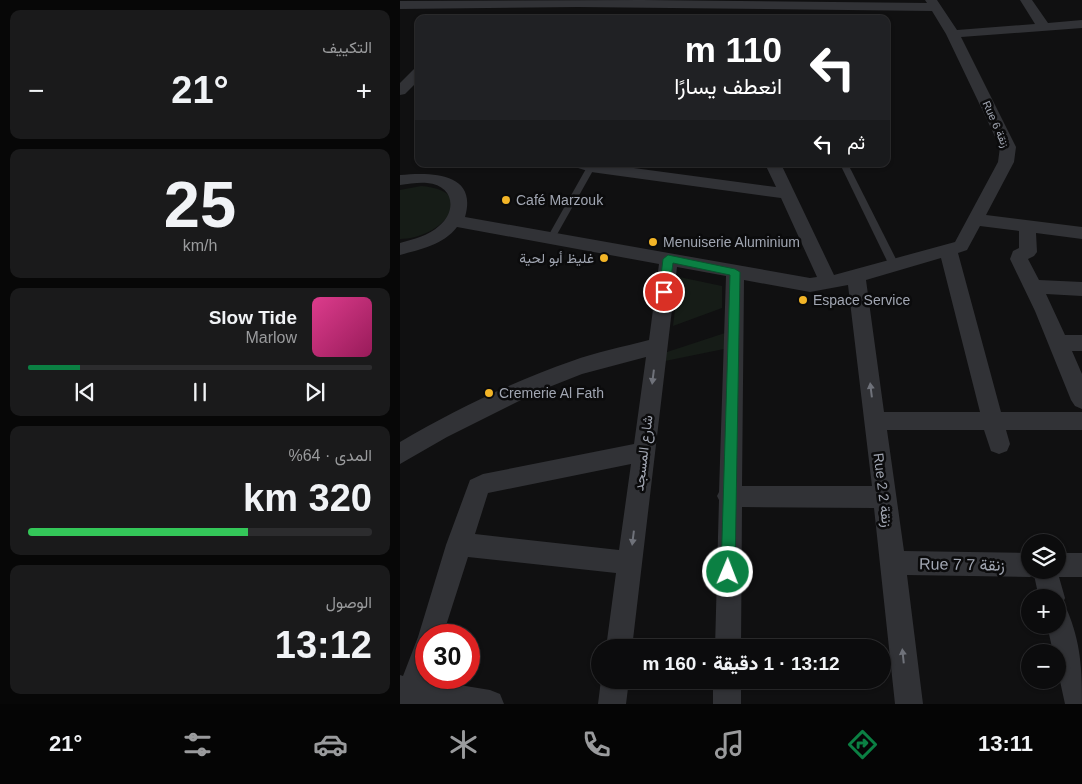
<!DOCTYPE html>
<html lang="ar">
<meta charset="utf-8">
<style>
:root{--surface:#0c0c0d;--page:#1a1a1b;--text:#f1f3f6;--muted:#9a9b9d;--line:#2c2c2e;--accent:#0b8043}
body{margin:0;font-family:Helvetica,Vazirmatn,sans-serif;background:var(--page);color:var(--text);direction:rtl;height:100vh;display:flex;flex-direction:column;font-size:19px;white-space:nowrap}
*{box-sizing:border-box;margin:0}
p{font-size:16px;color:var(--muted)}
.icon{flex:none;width:28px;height:28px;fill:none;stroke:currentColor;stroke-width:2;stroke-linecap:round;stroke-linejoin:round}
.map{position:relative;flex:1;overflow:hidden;direction:ltr}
.details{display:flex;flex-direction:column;gap:10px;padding:10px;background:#070707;width:400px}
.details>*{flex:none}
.top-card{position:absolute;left:15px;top:15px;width:475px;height:152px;border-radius:10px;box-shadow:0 1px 4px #0004,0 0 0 1px var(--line);direction:rtl;background:#202124;color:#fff;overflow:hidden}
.buttons{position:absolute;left:621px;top:534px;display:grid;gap:10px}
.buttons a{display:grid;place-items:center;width:45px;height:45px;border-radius:50%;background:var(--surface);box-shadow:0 1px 4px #0004,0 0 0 1px var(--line);font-size:25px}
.speed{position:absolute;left:15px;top:624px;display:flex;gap:10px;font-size:25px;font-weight:700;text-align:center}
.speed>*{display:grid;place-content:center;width:65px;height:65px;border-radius:50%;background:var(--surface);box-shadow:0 1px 4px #0004,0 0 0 1px var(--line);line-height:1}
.speed .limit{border:8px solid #d22;background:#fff;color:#111}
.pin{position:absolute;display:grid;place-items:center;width:42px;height:42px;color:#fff;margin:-21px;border:2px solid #fff;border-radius:50%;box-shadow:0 1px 5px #0007}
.me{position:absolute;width:55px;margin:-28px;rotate:1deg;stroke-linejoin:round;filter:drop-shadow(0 0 4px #0008)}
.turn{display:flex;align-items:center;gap:18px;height:105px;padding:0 25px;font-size:22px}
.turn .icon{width:65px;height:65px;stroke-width:2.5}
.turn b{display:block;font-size:35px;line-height:42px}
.then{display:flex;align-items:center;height:48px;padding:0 25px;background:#0003;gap:10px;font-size:19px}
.big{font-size:38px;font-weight:800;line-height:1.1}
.details .widget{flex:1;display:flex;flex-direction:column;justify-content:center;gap:8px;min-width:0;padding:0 18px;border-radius:10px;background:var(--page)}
.details .dial{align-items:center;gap:0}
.dial b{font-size:65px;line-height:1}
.song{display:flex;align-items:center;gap:15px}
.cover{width:60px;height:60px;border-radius:8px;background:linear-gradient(135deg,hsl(330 70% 55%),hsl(330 70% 35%))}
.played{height:5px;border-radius:2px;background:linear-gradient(90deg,var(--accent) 15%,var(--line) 15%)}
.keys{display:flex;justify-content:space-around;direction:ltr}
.heat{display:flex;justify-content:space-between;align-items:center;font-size:28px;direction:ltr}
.charge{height:8px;border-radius:4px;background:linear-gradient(90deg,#34c759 64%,var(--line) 0)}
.trip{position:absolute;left:191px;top:639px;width:300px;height:50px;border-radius:25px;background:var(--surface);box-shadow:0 1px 4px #0004,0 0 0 1px var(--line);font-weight:800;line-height:50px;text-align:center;direction:rtl}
.dock{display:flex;height:80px;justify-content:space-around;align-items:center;background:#050505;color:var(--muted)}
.dock .icon{width:35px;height:35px}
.dock .on{color:var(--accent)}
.dock b{font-size:22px;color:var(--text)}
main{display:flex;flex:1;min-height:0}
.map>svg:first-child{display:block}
.green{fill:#161c17}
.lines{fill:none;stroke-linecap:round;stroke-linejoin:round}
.service{fill:#313236;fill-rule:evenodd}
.minor{fill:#313236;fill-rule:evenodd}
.oneway{fill:#6f727a}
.route{fill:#0b8043;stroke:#07532c}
.poi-dot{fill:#f3b527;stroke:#0b0b0c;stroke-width:2}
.labels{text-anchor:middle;stroke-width:5;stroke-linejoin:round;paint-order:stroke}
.far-street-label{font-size:11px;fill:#a1a6b2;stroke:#0b0b0c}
.poi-label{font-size:14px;fill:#a1a6b2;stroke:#0b0b0c;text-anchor:start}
.street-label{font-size:14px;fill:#a1a6b2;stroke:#0b0b0c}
.near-street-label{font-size:16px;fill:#a1a6b2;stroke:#0b0b0c}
</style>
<main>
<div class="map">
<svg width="682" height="704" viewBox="0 0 682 704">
<rect width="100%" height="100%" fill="#101011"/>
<g class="green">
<path d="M21,186c62,5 20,53 -21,53v-49z"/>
<path d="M279,277l43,9v22l-49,18z"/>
<path d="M325,333l-1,16 -59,12 -1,-8z"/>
</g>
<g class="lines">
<g class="service">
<path d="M191,164l4,3 -40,71 -4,3 -3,-1 -1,-2 40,-71z"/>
<path d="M440,164h8l51,101 -2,2h-6l-2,-2z"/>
</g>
<g class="minor">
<path d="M242,0l285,3 -2,-3h12l20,30 78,-6 -15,-24h12l16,23 34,-3v8l-121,9 55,110 -2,15 -28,53 96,12v12l-46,-6 1,19 -3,4 -6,3 11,21 43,2v14l-36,-2 19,41h17v16h-10l10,23v35l-7,-3 -4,-6 -36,-89 -25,-52 3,-8 6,-3v-17l-39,-5 -13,24 -9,3 43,159h81v18h-76l4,14 -3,7 -8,3 -8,-3 -7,-21h-97l17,121 126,2v17h28v-17h24v24h-23l6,21 -4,9 6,3c14,33 15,59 15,94h-17l-7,-32v-20h-5l-6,-27h11v-27h-19l-5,-23 -4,2 -123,-2 16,129h-28l-21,-196 -132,-1 -1,141h-26l4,-148 -2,-4 2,-4 7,-216 -49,-9 -45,381h-26l10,-75 -148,-16 -25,78h-17v43h3v2l61,10 10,4 4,10h-104v-29l3,1 15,-39 28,-92 24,-65 13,-6 151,-30 12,-87 -64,17 -43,17 -92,46 -47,27v-22c54,-32 112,-60 172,-81 24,-9 51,-14 77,-21l10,-76 -202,-37c-14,18 -36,22 -57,28v-12c14,-4 28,-7 39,-17 19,-16 14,-41 -12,-43 -8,-1 -18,1 -27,2v-10c31,-3 78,-3 65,42l345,61 7,-1 -36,-79 -190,-26 -13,-4 -2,-4h28l172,23 -11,-23h16l53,111 121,-33 43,-80 2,-15 -54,-113 -14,-23 -354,-4 -178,2v-8zM541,258l39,154h-96l-18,-132zM344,280l66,12 38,-7 24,201h-130zM231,464l-12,86 -144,-16 13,-41z"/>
<path d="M19,68v12l-14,14 -5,1v-12l14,-14z"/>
<path d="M201,680h28l-3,24h-28z"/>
<rect x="313" y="680" width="28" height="24"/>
</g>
</g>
<defs><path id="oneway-solid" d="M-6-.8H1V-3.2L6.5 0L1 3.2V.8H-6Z" transform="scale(1.25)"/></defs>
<g class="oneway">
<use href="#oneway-solid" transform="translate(253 377) rotate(97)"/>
<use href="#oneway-solid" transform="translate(471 390) rotate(-97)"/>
<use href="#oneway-solid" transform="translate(233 538) rotate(97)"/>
<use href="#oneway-solid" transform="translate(503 656) rotate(-96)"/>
</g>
<path class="route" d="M268,255l67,14 5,3 -5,300 -2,5 -5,2 -5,-2 -2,-5 9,-297 -57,-12 -4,29 -1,3h-8l-1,-3 4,-33z"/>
<g class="poi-dot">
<circle cx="106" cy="200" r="5"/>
<circle cx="253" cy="242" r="5"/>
<circle cx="204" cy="258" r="5"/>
<circle cx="403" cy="300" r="5"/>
<circle cx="89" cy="393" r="5"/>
</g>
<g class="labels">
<g class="far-street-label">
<text transform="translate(596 124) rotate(66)" y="4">Rue 6 زنقة</text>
</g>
<g class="poi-label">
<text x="116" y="205">Café Marzouk</text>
<text x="263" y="247">Menuiserie Aluminium</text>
<text x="194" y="263" text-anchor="end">غليظ أبو لحية</text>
<text x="413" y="305">Espace Service</text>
<text x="99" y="398">Cremerie Al Fath</text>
</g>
<g class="street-label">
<text transform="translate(243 453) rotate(-83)" y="5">شارع المسجد</text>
<text transform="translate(483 490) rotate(83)" y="5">Rue 2 زنقة 2</text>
</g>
<g class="near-street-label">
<text transform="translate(562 564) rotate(1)" y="6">Rue 7 زنقة 7</text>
</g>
</g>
</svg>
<div class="buttons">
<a><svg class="icon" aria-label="layers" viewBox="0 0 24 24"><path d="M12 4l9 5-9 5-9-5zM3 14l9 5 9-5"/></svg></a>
<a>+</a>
<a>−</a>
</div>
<div class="speed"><div class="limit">30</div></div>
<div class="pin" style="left:264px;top:292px;background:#d93025"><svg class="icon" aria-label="arrive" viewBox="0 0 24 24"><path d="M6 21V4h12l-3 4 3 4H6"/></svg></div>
<svg class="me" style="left:328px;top:572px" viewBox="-20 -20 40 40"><circle r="17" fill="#0b8043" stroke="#fff" stroke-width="3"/><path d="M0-11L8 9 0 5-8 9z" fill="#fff"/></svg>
<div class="trip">13:12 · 1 دقيقة · 160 m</div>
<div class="top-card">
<div class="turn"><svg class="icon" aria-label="left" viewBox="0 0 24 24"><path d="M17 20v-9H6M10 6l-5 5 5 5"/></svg><div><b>110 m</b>انعطف يسارًا</div></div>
<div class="then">ثم<svg class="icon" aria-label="left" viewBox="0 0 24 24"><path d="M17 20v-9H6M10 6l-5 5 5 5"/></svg></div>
</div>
</div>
<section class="details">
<div class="widget"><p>التكييف</p>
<div class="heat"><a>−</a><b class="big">21°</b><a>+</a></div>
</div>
<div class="widget dial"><b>25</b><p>km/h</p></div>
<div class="widget">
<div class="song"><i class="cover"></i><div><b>Slow Tide</b><p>Marlow</p></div></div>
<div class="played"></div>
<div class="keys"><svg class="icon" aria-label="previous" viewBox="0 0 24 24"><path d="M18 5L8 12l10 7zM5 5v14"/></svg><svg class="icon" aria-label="pause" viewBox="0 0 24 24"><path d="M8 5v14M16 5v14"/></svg><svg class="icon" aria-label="next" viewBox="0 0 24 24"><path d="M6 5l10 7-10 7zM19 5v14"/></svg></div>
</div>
<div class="widget"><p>المدى · 64%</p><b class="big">320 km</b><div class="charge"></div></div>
<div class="widget"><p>الوصول</p><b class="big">13:12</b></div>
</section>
</main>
<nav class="dock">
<b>13:11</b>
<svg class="icon on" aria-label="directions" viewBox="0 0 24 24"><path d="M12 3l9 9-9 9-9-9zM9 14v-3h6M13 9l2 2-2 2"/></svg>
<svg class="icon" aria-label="music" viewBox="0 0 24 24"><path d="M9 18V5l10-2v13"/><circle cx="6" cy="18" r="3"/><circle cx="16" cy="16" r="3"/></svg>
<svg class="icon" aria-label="phone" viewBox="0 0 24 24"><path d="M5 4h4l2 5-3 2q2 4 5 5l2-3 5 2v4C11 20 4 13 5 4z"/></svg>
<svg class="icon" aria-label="climate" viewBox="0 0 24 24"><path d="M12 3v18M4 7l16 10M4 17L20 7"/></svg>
<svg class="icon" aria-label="car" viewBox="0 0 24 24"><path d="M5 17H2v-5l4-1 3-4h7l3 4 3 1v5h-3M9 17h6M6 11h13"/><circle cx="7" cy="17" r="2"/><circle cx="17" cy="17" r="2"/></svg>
<svg class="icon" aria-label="filters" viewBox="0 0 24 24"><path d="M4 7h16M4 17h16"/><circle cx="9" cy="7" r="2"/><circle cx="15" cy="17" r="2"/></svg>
<b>21°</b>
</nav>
